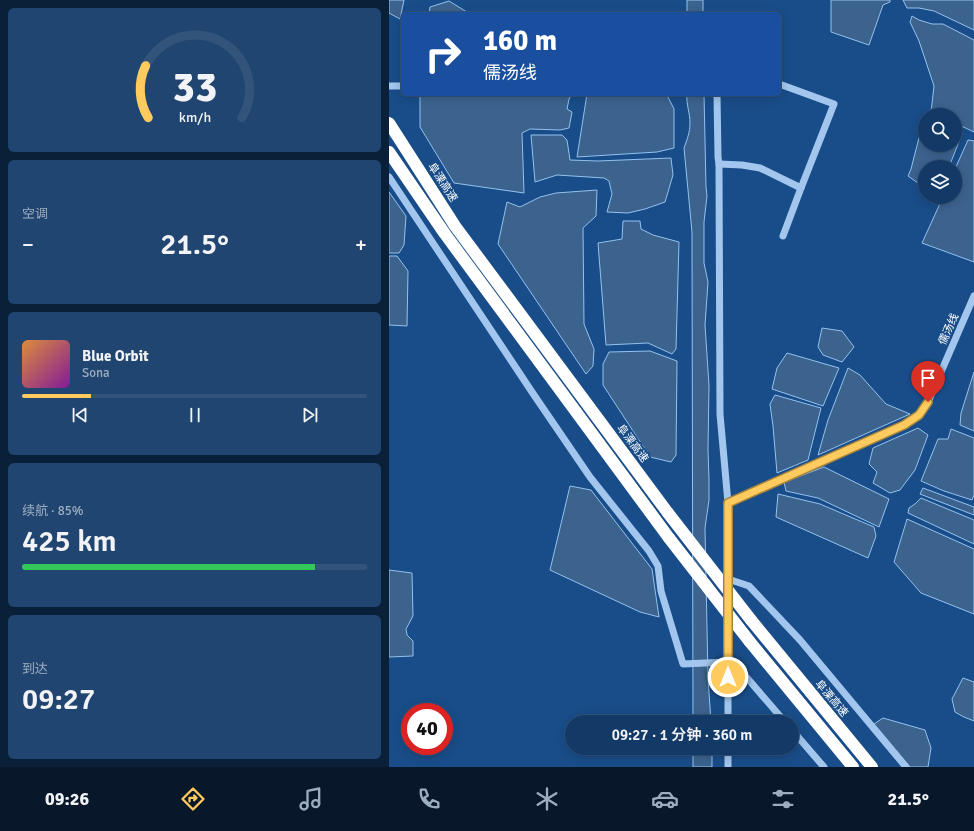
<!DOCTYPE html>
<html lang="zh">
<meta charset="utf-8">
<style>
:root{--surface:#133a67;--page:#204570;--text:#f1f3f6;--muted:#9dadc0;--line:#32547b;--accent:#ffcb5e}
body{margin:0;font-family:Signika,"Noto Sans SC",sans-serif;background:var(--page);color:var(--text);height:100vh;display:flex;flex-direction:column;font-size:15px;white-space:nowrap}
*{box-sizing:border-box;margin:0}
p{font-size:13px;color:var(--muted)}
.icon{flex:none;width:22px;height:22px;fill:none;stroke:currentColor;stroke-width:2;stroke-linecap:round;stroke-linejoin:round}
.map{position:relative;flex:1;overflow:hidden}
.details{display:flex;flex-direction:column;gap:8px;padding:8px;background:#0a2039;width:389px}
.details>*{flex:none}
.top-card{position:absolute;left:12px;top:12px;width:380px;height:84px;border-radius:6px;box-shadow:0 2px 10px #0003,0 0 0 1px var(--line);background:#1a4fa0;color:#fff;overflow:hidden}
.fabs{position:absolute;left:529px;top:108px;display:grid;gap:8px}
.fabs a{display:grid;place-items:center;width:44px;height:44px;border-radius:50%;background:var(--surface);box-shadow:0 2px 10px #0003,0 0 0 1px var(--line);font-size:20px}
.speed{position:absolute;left:12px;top:703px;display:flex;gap:8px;font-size:20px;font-weight:700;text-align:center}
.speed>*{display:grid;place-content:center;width:52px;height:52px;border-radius:50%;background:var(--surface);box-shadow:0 2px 10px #0003,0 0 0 1px var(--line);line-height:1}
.speed .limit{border:6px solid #d22;background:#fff;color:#111}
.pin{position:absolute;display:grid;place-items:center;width:34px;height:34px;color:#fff;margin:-41px -17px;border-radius:50% 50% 50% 0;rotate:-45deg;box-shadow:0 0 4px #0007}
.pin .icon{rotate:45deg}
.me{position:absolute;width:44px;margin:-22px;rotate:0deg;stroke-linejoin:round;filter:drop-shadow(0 0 3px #0008)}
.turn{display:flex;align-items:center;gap:14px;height:84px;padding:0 16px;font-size:18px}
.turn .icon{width:52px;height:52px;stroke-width:2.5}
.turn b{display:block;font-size:28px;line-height:34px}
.big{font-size:30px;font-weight:600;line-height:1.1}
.details .card{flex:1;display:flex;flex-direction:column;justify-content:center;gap:6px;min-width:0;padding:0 14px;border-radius:6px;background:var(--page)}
.details .dial{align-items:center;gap:0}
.dial svg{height:104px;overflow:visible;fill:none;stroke:var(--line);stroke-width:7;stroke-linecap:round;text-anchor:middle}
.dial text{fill:var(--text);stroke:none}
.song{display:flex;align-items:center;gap:12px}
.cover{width:48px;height:48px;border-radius:6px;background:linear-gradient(135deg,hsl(30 70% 55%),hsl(290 70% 35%))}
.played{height:4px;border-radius:2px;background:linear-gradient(90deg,var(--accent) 20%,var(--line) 20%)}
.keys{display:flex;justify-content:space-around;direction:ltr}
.heat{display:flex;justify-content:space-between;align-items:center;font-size:22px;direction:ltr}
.charge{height:6px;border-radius:3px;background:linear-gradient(90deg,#34c759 85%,var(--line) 0)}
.trip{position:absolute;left:176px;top:715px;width:234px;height:40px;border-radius:20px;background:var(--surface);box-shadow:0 2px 10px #0003,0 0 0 1px var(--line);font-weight:600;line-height:40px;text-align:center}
.dock{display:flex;height:64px;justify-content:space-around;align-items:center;background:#081729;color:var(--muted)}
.dock .icon{width:28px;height:28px}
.dock .active{color:var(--accent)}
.dock b{font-size:18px;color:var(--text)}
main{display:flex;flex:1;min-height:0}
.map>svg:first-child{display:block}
.water{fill:#3c638e;stroke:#94c2ef}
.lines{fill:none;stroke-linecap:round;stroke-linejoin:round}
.minor{stroke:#a2c6ed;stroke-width:7}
.highway{stroke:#fff;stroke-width:12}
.highway-bridge{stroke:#fff;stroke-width:12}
.route-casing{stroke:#a6843d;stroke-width:10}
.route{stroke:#ffcb5e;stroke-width:7}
.labels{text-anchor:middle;stroke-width:4;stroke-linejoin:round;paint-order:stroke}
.street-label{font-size:11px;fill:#fff;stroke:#194d89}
</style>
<main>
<section class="details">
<div class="card dial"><svg viewBox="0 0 100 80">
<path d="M14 69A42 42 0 1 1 86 69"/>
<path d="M14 69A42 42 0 0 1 12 29" stroke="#ffcb5e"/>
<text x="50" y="56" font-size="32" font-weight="700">33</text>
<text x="50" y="72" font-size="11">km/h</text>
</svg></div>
<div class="card"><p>空调</p>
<div class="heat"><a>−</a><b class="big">21.5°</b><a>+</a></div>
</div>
<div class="card">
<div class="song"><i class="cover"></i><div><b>Blue Orbit</b><p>Sona</p></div></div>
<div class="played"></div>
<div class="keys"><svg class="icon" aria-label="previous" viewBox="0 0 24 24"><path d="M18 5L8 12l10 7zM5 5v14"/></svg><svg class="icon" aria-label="pause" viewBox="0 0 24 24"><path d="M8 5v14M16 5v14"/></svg><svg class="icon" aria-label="next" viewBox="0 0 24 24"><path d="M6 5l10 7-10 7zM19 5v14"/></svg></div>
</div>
<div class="card"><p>续航 · 85%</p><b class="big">425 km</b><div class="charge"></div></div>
<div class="card"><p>到达</p><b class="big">09:27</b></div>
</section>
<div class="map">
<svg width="585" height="767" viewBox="0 0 585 767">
<rect width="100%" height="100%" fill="#194d89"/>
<g class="water">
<path d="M0,0h15l-4,19 -11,-6z"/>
<rect x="298" y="0" width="16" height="14"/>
<path d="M442,0h59v2l-7,3 -14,40 -38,-13z"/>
<path d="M514,0h71v30l-40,-19 -15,-3h-12z"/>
<path d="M60,1l21,13h-41l1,-7z"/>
<path d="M523,16l7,4 13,4h11l31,16v92l-19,-9v-8h-17l-7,-3 3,-26 -15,-45 -9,-19z"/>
<path d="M31,94h152l-3,5 -2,10 5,3 -3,16 -9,2 -30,-1 -8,4 2,60 -70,-10 -34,-56z"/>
<path d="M198,94l80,1 7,14v39l-17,4 -80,5z"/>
<path d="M298,94h17l2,93 1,9 -3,26v41l4,19 -3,43 4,60 -1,65 1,29v21l-4,28 3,150 3,44h-18l-1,-490 -8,-84c3,-8 6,-16 6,-25 0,-10 -4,-19 -3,-29z"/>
<path d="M535,118h1v27h30v-16l7,5 -13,33h-24v21l-17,-12 3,-7z"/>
<path d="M142,135h31l5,5 3,20 28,1 73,-3 2,17 -8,27 -20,7 -17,4 -21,-1 5,-18 -3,-13 -5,-3 -47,-3 -22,7z"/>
<path d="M579,140l6,1v121l-52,-19 21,-46h12v-28z"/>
<path d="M208,190l-1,26 -13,12 1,96 10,25 -1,17 -7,8 -88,-130 9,-42 13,5 20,-10 16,-4z"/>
<path d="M0,192l17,24 -2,29 -5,8h-10z"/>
<path d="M234,221h17l1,8 12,6 26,7 -3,107 -4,5 -24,-11 -42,2 -8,-102 24,-4z"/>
<path d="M0,256h8l11,15 -1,55 -18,-1z"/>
<path d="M433,328l20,3 12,16 -12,15 -19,-7 -5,-8z"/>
<path d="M261,351l27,10 -1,94 -5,7 -21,-5 -47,-72v-21l6,-12z"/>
<path d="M398,353l52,15 -16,38 -51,-17 5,-21z"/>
<path d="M459,368l12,7 26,29 24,10 -92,41 10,-35z"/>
<path d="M585,372v59l-14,-6 1,-12z"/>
<path d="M386,395l46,13 -13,52 -31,13 -4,-47 -3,-22z"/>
<path d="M529,428l10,7 -13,35 -15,20 -10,3 -17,-10 4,-11 -8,-8 4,-16z"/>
<path d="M562,429l23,9v57l-2,5 -28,-9 -23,-10 17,-42h10z"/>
<path d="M435,467l65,32 -10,28 -61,-29 -32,-7 -2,-9z"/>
<path d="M181,486l21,4 61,79 7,48 -19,-5 -90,-42z"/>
<path d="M534,488l51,19v8l-54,-21z"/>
<path d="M389,494l42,10 54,23 2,9 -8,22 -92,-41z"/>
<path d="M532,498l53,22v24l-66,-31 1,-5 6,-4z"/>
<path d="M518,519l67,30v65l-53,-21 -27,-31z"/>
<path d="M0,570l23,3 1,43 -7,13 1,6 6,6v15l-24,1z"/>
<path d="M574,678l11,4v39l-10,-4 -9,-5 -3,-13z"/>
<path d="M494,718l42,12 6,18 -3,19h-18l-36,-43z"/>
<rect x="304" y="748" width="19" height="19"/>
</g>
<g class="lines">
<g class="minor">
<path d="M390,85h3l52,19 -33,84 -18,48"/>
<path d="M0,86h14"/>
<path d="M328,94l1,63 1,7 1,250 8,89"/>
<path d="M330,164l23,1 18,3 41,20"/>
<path d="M0,177l145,218 56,82 59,74 9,15 3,25 22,73 45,-2 8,3 49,57"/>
<path d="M339,579l21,7 51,54 106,127"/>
<path d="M339,722v-219l176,-78 15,-10 9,-13 46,-106"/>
<path d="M403,730l32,37"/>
<path d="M339,748v19"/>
</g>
<g class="highway">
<path d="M0,123l66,103 213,287"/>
<path d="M0,152l56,82 224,304"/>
<path d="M362,620l121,147"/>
<path d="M361,642l103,125"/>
</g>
<g class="highway-bridge">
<path d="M279,513l83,107"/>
<path d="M280,538l81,104"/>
</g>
</g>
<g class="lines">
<defs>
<path id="route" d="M339,677v-174l176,-78 15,-10 9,-13"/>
</defs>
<use href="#route" class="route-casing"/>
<use href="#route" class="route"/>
</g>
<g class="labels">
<g class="street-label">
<text transform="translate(54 182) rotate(57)" y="4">阜溧高速</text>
<text transform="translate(559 329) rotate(-66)" y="4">儒汤线</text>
<text transform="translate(244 443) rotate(53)" y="4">阜溧高速</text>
<text transform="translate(443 698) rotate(50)" y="4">阜溧高速</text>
</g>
</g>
</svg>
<div class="fabs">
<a><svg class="icon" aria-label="search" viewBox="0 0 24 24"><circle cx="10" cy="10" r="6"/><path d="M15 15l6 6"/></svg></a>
<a><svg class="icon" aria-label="layers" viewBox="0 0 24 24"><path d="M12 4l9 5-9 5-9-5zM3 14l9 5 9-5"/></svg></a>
</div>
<div class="speed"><div class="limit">40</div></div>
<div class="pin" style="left:539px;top:402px;background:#d93025"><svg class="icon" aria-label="arrive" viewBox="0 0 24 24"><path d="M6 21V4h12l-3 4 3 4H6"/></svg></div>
<svg class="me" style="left:339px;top:677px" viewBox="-20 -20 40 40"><circle r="17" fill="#ffcb5e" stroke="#fff" stroke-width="3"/><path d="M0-11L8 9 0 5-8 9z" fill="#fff"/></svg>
<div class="trip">09:27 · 1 分钟 · 360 m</div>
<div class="top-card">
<div class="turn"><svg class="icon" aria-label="right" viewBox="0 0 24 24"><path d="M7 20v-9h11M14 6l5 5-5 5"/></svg><div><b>160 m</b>儒汤线</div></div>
</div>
</div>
</main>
<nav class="dock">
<b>09:26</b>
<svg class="icon active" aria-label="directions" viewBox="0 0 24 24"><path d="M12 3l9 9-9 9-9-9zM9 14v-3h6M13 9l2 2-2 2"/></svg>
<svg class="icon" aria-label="music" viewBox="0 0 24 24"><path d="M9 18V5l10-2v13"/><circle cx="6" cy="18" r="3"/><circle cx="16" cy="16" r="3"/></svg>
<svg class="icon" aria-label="phone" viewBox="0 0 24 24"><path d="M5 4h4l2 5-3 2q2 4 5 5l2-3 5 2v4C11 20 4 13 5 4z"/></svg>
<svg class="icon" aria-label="climate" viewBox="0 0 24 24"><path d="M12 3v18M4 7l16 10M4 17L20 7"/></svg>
<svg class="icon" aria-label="car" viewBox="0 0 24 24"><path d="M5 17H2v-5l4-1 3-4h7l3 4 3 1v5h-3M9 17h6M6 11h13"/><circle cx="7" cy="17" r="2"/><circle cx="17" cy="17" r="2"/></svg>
<svg class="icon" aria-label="filters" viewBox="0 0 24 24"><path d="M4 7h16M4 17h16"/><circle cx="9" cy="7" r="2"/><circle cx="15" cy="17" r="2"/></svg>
<b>21.5°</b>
</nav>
